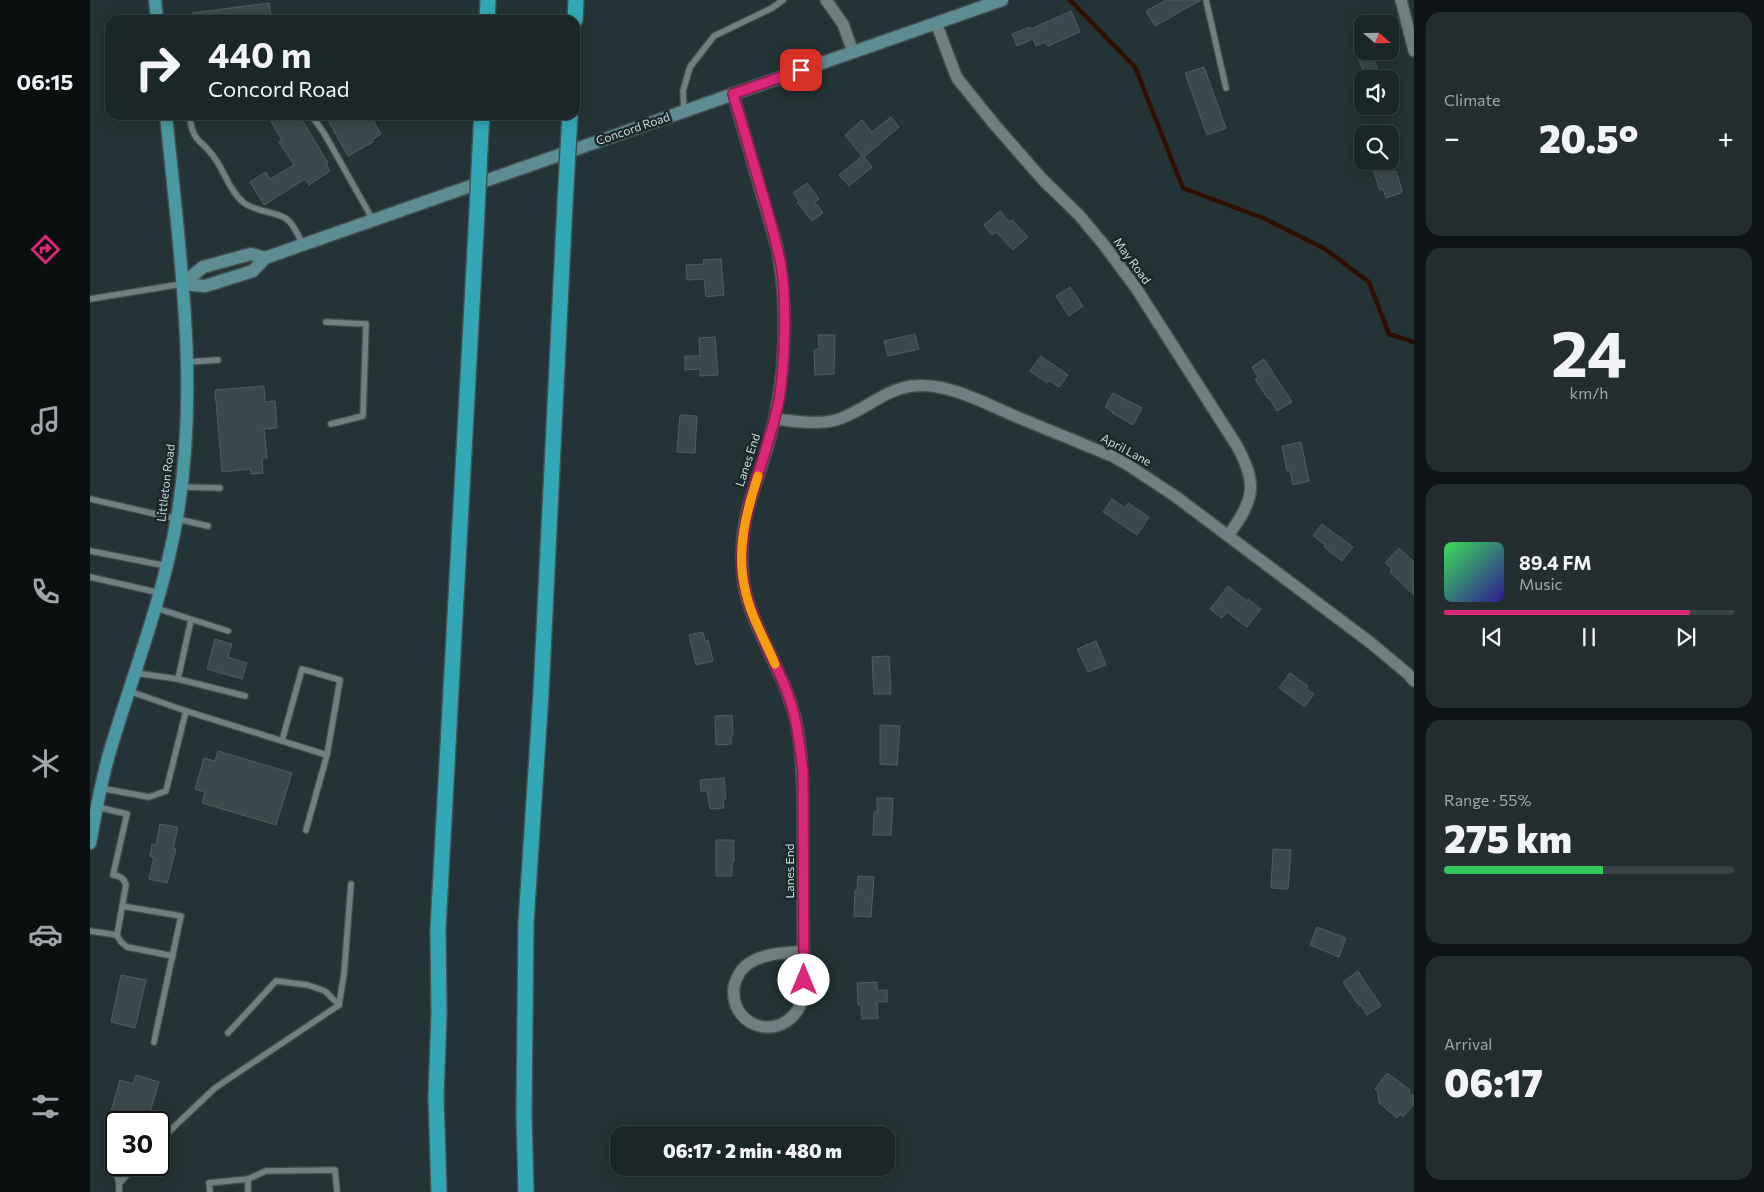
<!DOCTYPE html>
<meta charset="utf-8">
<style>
:root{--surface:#1b2628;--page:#242e30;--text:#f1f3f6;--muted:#a0a5a8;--line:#394345;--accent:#db2777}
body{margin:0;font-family:Commissioner,sans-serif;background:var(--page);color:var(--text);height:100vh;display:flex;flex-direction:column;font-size:19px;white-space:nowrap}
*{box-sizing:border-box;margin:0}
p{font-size:16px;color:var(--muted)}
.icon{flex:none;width:28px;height:28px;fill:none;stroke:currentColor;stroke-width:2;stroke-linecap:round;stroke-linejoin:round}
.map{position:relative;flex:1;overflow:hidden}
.details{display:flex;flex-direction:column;gap:12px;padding:12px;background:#0f1516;width:350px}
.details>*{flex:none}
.top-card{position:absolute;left:15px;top:15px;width:475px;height:105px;border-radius:15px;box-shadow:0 2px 12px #0003,0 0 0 1px var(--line);background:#1b2628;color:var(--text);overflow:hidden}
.needle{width:32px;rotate:110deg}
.controls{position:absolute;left:1264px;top:15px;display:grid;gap:10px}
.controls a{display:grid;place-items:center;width:45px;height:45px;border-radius:10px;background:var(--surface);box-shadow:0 2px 12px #0003,0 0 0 1px var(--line);font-size:25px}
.speed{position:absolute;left:15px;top:1111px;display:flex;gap:10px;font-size:25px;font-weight:700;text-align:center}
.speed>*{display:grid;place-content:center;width:65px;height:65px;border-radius:50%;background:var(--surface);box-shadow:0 2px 12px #0003,0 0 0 1px var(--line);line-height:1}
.speed .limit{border:2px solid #111;border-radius:8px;background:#fff;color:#111}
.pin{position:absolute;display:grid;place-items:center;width:42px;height:42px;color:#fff;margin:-21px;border-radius:10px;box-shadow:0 2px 8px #0006}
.me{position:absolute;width:55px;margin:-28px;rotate:0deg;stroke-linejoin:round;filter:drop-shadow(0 0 4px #0008)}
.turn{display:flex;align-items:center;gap:18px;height:105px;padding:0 20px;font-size:22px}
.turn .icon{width:65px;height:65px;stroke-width:2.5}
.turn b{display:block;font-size:35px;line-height:42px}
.big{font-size:38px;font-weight:800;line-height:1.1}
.details .card{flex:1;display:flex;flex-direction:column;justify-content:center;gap:8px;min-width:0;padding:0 18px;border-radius:15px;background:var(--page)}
.details .dial{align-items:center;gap:0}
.dial b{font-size:65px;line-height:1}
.song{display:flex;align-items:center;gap:15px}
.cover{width:60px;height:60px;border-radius:8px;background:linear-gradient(135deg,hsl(130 70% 55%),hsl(250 70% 35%))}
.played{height:5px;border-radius:2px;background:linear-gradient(90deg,var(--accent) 85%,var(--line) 85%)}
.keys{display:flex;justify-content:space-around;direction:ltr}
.heat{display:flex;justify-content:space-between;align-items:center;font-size:28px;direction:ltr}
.charge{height:8px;border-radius:4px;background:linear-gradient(90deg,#34c759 55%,var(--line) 0)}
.trip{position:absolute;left:520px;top:1126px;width:285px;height:50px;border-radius:15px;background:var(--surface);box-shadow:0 2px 12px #0003,0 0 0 1px var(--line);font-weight:800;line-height:50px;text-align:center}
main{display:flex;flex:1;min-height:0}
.dock{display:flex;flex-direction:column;width:90px;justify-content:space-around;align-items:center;background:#0b0f10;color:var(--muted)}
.dock .icon{width:35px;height:35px}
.dock .on{color:var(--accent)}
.dock b{font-size:22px;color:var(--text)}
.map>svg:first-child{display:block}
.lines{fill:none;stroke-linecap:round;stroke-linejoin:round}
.stream{stroke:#2f0f02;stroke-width:4.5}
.building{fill:#3a494c;stroke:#4f5e60}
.service-casing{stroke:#434f51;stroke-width:8}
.minor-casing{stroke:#434f51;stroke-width:14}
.secondary-casing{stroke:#434f51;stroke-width:15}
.primary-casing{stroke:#434f51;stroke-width:15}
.motorway-casing{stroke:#434f51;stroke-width:18}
.service{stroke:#6f8082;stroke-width:5.5}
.minor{stroke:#6f8082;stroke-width:11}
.secondary{stroke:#5d8c92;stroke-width:12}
.primary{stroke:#4a98a1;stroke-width:12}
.motorway{stroke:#32a8b6;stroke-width:15}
.motorway-bridge-casing{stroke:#434f51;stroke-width:18;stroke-linecap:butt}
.motorway-bridge{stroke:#32a8b6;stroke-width:15}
.route-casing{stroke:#8e194d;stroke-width:12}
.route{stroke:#db2777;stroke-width:9}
.slow{stroke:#f59e0b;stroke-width:9}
.labels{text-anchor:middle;stroke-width:5;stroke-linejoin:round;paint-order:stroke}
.street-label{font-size:12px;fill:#cfd8da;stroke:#1a292b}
</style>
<main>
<nav class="dock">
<b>06:15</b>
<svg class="icon on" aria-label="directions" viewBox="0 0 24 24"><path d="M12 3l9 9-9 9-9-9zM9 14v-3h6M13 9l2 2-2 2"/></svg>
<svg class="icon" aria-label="music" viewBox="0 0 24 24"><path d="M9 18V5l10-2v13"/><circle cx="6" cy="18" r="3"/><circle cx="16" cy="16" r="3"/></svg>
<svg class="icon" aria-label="phone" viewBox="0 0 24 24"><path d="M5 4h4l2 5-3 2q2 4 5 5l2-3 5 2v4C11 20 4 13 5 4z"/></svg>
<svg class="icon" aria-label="climate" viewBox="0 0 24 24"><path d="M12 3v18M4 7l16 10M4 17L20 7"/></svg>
<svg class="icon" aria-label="car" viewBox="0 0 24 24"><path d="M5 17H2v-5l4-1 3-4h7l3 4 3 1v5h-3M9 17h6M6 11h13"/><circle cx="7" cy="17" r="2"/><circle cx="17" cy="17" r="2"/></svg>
<svg class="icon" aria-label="filters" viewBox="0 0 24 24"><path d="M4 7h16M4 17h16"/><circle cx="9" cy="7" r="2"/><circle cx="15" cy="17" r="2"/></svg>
</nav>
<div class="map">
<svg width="1324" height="1192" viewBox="0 0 1324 1192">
<rect width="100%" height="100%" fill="#243335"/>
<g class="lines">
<path class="stream" d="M980,0l65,67 48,121 80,30 62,31 44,33 20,52 25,8"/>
</g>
<g class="building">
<path d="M1076,0h35l-46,26 -9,-15z"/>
<path d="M179,3l3,17h-80v-7z"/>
<path d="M981,11l9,21 -32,14 -3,-4 -9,4 -3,-7 -16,7 -5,-12 18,-7 1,2z"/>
<path d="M1272,51h8l12,28h-15l-11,-25z"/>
<path d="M1114,67l22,61 -19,7 -22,-62z"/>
<path d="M177,115h32l29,48 -2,1 4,7 -21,14 -4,-6 -41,26 -14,-23 16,-10 4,7 24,-14 -15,-23 3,-2z"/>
<path d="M235,115h45l11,19 -9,6 1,2 -25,14z"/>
<path d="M801,117l8,10 -35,30 8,10 -23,19 -10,-11 23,-19 -17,-21 17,-15 10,12z"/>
<path d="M1280,161h19l4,11 3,-1 6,19 -1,3 -15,5 -3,-9 -3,1z"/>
<path d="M717,183l12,16 -4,3 8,11 -11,8 -15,-19 2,-1 -6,-8z"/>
<path d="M910,211l10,11 2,-2 16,17 -15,13 -17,-18 -4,3 -8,-10z"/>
<path d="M631,259l3,36 -18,2 -2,-18 -17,1 -1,-15 18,-1 -1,-4z"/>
<path d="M980,287l13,19 -14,10 -13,-20z"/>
<path d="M825,334l4,15 -31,7 -4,-15z"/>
<path d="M728,335h17l-1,39 -19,1 -1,-25 5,-1z"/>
<path d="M625,337l3,38 -18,1v-7l-15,1v-14h15l-1,-18z"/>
<path d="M951,356l27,19 -9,12 -10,-7 -2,3 -17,-12z"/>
<path d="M1174,359l28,43 -15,9 -8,-13 -1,1 -13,-20 3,-2 -6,-10z"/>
<path d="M174,386l1,16 10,-1 2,27 -13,1 3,29h-5l1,15 -12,1 -1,-5 -28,3 -7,-82z"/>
<path d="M1023,393l29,15 -9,17 -21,-12 1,-1 -8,-5z"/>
<path d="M590,415l17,1 -2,37 -18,-1z"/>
<path d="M1211,442l8,39 -16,4 -3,-15 -3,1 -5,-25z"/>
<path d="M1022,499l13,9 3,-5 21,14 -12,18 -34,-23z"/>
<path d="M1232,524l31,23 -11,14 -18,-14 1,-2 -12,-9z"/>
<path d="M1309,548l15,14v33l-24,-23 2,-3 -7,-6z"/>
<path d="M1138,586l19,15 1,-2 13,10 -14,18 -20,-15 -5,6 -12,-9z"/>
<path d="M613,632l2,9 3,-1 5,21 -17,4 -7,-30z"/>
<path d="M125,639l17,5 -4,13 19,6 -5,16 -35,-10z"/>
<path d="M1006,641l10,24 -18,7 -11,-23z"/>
<path d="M799,656l2,38h-17l-2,-37z"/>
<path d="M1200,673l18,13 -2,3 8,5 -9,13 -26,-19z"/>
<path d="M642,715l1,21h-2v8l-15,1 -1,-29z"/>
<path d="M790,725l20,1 -3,39 -17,-1z"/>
<path d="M128,751l74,22 -16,52 -74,-22 3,-11 -10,-3 9,-31 11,3z"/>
<path d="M634,778l2,21 -3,1 1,8 -14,1 -3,-18h-6l-1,-11z"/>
<path d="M787,798h16l-2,37h-18l1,-23h3z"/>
<path d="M70,824l18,3 -5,22h3l-9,34 -18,-4 5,-22 -4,-1 2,-12 4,1z"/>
<path d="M626,840h18v22h-2v14h-16z"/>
<path d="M1183,849l18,1 -3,39 -17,-1z"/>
<path d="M768,876l16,1 -3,40 -17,-1 1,-26 2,1z"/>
<path d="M1227,927l29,11 -7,19 -29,-12z"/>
<path d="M1268,971l23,35 -14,9 -6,-10 -2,1 -16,-24z"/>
<path d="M31,975l25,5 -11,48 -24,-6z"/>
<path d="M787,982v8h10v12h-10l1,16 -16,1 -1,-14h-3l-1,-22z"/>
<path d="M1297,1073l23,17 -1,2 5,4v8l-11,13 -3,-3 -3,4 -18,-15 -1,-11 -3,-3z"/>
<path d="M46,1075l23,7 -12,40h-39l12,-42 13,4z"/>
</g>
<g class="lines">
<defs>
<g id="service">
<path d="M1116,0l20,88"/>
<path d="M594,111l-1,-20 7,-24 24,-31 58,-28 11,-8"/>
<path d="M99,115c2,6 2,13 5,19 4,8 10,10 15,17 14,14 19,39 34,51 13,11 36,9 46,19 6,6 10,16 14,24"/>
<path d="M221,115l13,18 49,87"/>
<path d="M0,299l92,-15"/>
<path d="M236,322l40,2 -3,92 -32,8"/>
<path d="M97,362l31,-2"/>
<path d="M91,487l39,1"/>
<path d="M0,499l118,27"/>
<path d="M0,551l77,15"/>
<path d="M0,577l70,16"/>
<path d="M66,608l72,23"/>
<path d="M45,673l43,6 67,17"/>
<path d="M88,679l13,-59"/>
<path d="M96,711l141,44 -21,75"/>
<path d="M192,741l20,-72 38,11 -13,75"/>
<path d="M10,788l49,9 17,-6 20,-80 -57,-20"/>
<path d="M32,906l59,10 -27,126"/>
<path d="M0,931l27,4 9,-50c-2,-7 -6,-9 -13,-10l14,-61 -30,-7"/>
<path d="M27,935l4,7 6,5 46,9"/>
<path d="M249,1005l5,-31 7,-90"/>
<path d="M69,1141l56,-53 124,-83 -14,-14 -17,-6 -32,-4 -48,52"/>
<path d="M22,1151l7,33"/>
<path d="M158,1179l18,-8 69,-1 2,22"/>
<path d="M29,1192v-8l17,-19"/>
<path d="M120,1192l-1,-9 39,-4v13"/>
</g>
<g id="minor">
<path d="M736,0l17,24 10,28"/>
<path d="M1311,0l13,51"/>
<path d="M846,23l21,55 37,46 49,56 36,35 25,30 32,43 101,158c22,41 16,54 -9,90"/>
<path d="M643,94l44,153c12,61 9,134 -8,194 -10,37 -27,72 -27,111 0,13 0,26 3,39 12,47 43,87 52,136 7,39 6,78 6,118 0,50 0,100 1,150 -13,50 -75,37 -70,-8 2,-10 8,-20 17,-25 15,-9 35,-9 53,-11"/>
<path d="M685,419c20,2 41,6 61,1 27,-8 47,-30 76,-34 36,-4 72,17 105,31 31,13 63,26 95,39l16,9 47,31 196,147 37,31 6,7"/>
</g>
<g id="secondary">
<path d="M92,284l23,2 48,-15 12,-13 737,-258"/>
<path d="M92,284l21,-17 48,-13 14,4"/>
</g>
<g id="primary">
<path d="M65,0l2,20"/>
<path d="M0,843c6,-31 11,-62 20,-92 23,-77 53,-153 67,-233 23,-133 2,-270 -11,-403"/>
</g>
<g id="motorway">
<path d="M397,20l1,-20"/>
<path d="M485,20l1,-20"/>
<path d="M391,130l1,-15"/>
<path d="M349,1192l-3,-95 3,-83 -1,-85 38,-698"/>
<path d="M436,1192l-2,-78 2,-191 15,-230 24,-490"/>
</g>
</defs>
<use href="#service" class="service-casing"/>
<use href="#minor" class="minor-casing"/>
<use href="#secondary" class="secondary-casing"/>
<use href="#primary" class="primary-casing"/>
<use href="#motorway" class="motorway-casing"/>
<use href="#service" class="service"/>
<use href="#minor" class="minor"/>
<use href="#secondary" class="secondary"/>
<use href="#primary" class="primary"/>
<use href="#motorway" class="motorway"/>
<defs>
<g id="motorway-bridge">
<path d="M475,203l5,-88"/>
<path d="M386,231l5,-101"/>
</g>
</defs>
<use href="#motorway-bridge" class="motorway-bridge-casing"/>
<use href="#motorway-bridge" class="motorway-bridge"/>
</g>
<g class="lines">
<defs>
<path id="route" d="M711,70l-68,24c10,32 19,65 29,98 7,24 14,48 19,73 6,36 4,99 -2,135 -11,57 -40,110 -37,169 3,43 30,83 45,123 10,25 12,51 16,78l1,210"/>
</defs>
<use href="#route" class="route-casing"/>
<use href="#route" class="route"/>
<path class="slow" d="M668,476c-12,37 -22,74 -13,113 5,26 20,51 30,75"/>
</g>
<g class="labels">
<g class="street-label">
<text transform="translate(543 129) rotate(-19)" y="4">Concord Road</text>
<text transform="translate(1042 261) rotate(54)" y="4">May Road</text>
<text transform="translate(1036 450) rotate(28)" y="4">April Lane</text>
<text transform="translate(658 460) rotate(-72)" y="4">Lanes End</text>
<text transform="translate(76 483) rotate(-83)" y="4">Littleton Road</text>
<text transform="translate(700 871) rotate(-90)" y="4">Lanes End</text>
</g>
</g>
</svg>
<div class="controls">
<a><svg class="needle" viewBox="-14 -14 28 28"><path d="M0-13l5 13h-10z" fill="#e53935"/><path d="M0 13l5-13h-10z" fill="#a0a5a8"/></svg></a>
<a><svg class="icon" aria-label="sound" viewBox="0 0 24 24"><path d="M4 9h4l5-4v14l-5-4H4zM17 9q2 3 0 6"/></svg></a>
<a><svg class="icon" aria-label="search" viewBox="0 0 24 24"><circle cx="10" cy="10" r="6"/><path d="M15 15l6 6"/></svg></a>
</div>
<div class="speed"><div class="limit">30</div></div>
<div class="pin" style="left:711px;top:70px;background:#d93025"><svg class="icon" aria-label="arrive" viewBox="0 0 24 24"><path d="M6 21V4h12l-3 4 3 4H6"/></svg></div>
<svg class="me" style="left:714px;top:980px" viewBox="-20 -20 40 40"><circle r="19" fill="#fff"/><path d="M0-13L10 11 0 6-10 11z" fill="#db2777"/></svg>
<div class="trip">06:17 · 2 min · 480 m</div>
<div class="top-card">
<div class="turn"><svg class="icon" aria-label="right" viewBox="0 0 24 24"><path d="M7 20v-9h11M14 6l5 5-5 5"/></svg><div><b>440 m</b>Concord Road</div></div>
</div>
</div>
<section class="details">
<div class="card"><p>Climate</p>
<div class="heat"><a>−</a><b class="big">20.5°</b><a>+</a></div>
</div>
<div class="card dial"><b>24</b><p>km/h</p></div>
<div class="card">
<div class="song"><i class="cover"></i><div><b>89.4 FM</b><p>Music</p></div></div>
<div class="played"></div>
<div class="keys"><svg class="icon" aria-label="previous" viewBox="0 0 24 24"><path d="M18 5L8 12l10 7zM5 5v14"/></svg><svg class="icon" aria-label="pause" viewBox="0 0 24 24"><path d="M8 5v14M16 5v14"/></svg><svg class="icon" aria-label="next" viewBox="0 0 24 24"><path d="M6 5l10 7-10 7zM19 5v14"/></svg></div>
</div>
<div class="card"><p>Range · 55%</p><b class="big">275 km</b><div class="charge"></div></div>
<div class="card"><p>Arrival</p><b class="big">06:17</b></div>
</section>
</main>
